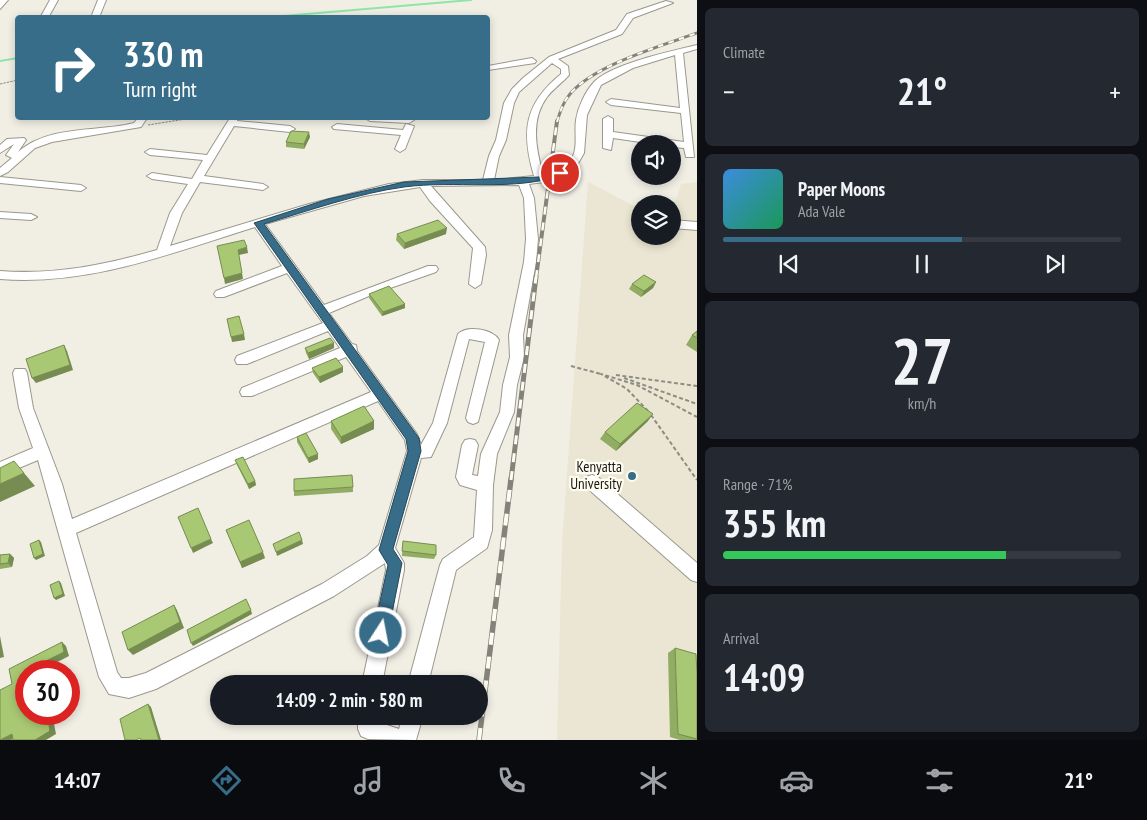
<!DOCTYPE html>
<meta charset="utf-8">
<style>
:root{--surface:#171b24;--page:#242831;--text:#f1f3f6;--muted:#9ea1a6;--line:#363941;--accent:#376d88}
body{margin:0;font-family:"PT Sans Narrow",sans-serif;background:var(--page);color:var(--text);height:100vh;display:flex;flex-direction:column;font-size:19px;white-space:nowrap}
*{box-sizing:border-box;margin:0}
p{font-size:16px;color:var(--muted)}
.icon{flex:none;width:28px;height:28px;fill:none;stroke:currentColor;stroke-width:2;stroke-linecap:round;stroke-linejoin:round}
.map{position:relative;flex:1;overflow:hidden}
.side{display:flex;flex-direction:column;gap:8px;padding:8px;background:#0d0f14;width:450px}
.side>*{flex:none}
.hud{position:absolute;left:15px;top:15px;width:475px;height:105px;border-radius:5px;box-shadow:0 2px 8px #0003;background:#376d88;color:#fff;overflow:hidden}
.tools{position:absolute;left:631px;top:135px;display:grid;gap:10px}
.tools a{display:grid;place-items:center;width:50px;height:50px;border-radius:50%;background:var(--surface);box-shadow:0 2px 8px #0003;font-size:25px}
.speed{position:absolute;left:15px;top:660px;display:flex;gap:10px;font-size:25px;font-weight:700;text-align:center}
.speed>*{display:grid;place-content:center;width:65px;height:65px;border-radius:50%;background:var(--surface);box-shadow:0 2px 8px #0003;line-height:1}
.speed .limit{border:8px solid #d22;background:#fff;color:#111}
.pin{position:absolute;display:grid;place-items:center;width:42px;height:42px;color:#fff;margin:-21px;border:2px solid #fff;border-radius:50%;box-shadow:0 1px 5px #0007}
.me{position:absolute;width:55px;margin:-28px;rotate:11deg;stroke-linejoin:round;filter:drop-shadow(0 0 4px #0008)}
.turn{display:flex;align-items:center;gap:18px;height:105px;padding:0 25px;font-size:22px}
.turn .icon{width:65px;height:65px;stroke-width:2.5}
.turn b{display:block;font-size:35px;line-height:42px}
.big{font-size:38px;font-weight:600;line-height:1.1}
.side .tile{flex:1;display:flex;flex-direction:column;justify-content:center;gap:8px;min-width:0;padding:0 18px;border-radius:8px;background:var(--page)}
.side .dial{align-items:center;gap:0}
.dial b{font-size:65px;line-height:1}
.song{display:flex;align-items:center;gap:15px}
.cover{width:60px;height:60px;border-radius:8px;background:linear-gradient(135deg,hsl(210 70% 55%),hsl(150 70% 35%))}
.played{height:5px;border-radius:2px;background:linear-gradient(90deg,var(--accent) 60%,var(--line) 60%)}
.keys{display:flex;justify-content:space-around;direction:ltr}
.heat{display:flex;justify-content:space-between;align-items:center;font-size:28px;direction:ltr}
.charge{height:8px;border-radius:4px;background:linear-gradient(90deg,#34c759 71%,var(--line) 0)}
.trip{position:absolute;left:210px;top:675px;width:278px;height:50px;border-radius:25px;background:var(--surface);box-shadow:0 2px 8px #0003;font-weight:600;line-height:50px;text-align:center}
.dock{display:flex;height:80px;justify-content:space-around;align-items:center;background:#090b0e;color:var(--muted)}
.dock .icon{width:35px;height:35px}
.dock .on{color:var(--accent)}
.dock b{font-size:22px;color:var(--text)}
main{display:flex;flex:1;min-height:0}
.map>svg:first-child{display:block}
.built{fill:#eae6d3}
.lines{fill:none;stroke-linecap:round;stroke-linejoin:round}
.stream{stroke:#91e4a8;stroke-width:2}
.minor-casing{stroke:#9a988d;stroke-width:2}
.path-far1{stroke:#8d8c84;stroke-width:1;stroke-dasharray:2.5 1;stroke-linecap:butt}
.path{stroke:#8d8c84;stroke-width:2;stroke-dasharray:4 2.5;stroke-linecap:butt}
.minor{fill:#fff;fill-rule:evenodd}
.rail-far3-casing{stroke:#84837b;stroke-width:3}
.rail-far2-casing{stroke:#84837b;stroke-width:4}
.rail-far1-casing{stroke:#84837b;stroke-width:5}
.rail-casing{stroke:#84837b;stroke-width:5.5}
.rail-far3{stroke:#fffdf1;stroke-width:2;stroke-dasharray:5.5;stroke-linecap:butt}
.rail-far2{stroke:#fffdf1;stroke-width:2.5;stroke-dasharray:8;stroke-linecap:butt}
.rail-far1{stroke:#fffdf1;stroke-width:3;stroke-dasharray:9;stroke-linecap:butt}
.rail{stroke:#fffdf1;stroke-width:4;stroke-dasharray:12;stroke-linecap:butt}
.wall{fill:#91ac63}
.shaded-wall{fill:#768c50}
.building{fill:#a9c873;stroke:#768c50}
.route{fill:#376d88;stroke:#244758}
.poi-dot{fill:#376d88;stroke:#fffdf1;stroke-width:2}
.labels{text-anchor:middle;stroke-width:4.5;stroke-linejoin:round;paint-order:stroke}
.poi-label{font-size:15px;fill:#191814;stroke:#fffdf1;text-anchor:end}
</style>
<main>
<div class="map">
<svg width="697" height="740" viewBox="0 0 697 740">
<rect width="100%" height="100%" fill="#f1efe4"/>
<path class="built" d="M588,182l52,27v27h32l1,-27 8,-25 16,-2v558h-140l5,-197z"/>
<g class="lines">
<g class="stream">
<path d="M260,18l211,-18"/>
<path d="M0,61l18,-3"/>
</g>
<defs>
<g id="minor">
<path d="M0,0h8l-8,9z"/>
<path d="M50,0h8l-10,18h-8z"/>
<path d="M98,0h8l-6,15 -4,2 -4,-2z"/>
<path d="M666,1l7,2 -40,15 -11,16 -64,25 10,7 1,9c-7,8 -16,14 -22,22 -17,23 -11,52 -4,77 9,-2 22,-6 27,-13 9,-11 4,-28 6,-41 2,-13 9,-28 18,-38 17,-18 78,-31 103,-37v4l-14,4 11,104h-8l-2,-9 -12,-1v-3h-18l-41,-6 -2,12 -8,-2v-29l5,-3 5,3v13l71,10 -3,-29 -70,-8 -5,-3 5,-3 69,9 -5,-53 -42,13 -32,17 -14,30 -3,38 -8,14 -32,15 -15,2 5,14 4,41 -2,23 -13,73 1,22 -7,28 -3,27 -17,42 -4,31 -1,45 -5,18 -31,22 -28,114h-20l32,-119 3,-6 31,-22 3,-47 -17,-5 -4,-8 6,-32 3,-5 5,-1 5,1 3,5 -6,30 6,1 3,-22 19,-42 3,-27 7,-28 -1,-22 15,-73 2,-23 -2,-41 -5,-13 -88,1 54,61 1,8 -5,29 -6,4 -6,-4 4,-36 -43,-47 -10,-14 -56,9 -99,28 59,81 104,-39h8l2,3 -2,3 -60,21 -47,20 23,31 4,1 1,6 60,83 4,11 12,-22 25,-89c9,-9 35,-5 41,6l-21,82 -5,2 -5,-2 -2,-4 19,-76 -16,-3 -22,84 -16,34 -10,1 -26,90 9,15v7l-22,114h-20l24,-114 -1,-7 -51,33 -178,93 -27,9 -20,-4 -10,-17 -61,-217 -38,16v-14l33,-14 -14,-40 -6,-35 2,-4h10l2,4 6,35 29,76 10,35 299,-127 -25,-35 -94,39h-10l-2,-4 2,-4 98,-40 -12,-17 -81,33h-10l-2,-4 2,-4 86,-33 -36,-50 -63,24h-8l-2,-3 2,-3 66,-25 -27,-39c-84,26 -165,59 -255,52v-8c55,4 105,-6 157,-21l13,-37 18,-29 -36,-5 -5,-3 5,-3 40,6 11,-19 -53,-5 -5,-3 5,-3 57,6 23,-37h8l-1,3 53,5 5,3 -5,3 -56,-6 -30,50 59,8 5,3 -5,3 -63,-8 -18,31 -12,33 139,-42 80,-20 34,-4h60l6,-24 7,-16 8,-37 8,-14 11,-11 26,-21 67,-27 11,-16zM552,63l9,6v5c-37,30 -40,58 -27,102l-40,4 5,-24 7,-16 8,-37 5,-11zM378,401l27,39 2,11 -28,94 -12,11 -45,28 -176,89 -17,5h-8l-4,-6 -41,-139z"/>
<path d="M532,58l4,3 -1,2 -47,7v-4z"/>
<path d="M138,118h9l-6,9 -89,15 -17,6 -27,24 -8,4v-8l12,-10 -6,-3 8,-11 -14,9v-8l7,-6 17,-1 2,2 -8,12c28,-25 73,-21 107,-27l9,-2z"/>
<path d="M365,118h45l4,2 -5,3 -39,-2z"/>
<path d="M337,124l66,6 3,-6 8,2 -9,23 -5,3 -5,-3 6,-14 -67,-6 -2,-2z"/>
<path d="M0,177l81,8 5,3 -5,3 -81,-8z"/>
<path d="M0,212l31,2 6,3 -6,3 -31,-2z"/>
<path d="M672,220l25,2v8l-25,-2z"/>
<path d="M592,475l6,2 99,86v19l-6,-2 -105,-93 -2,-5 2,-5z"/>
<path d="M358,716h20v6l21,7 4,-13h20l-7,24 -48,-1 -7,-3 -3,-7z"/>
</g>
</defs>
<use href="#minor" class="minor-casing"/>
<g class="path-far1">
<path d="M0,84l18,-4"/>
<path d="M148,125l44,-7"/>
</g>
<g class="path">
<path d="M571,366l30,8"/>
<path d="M616,375l81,11"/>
<path d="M624,378l73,26"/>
<path d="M648,411l-21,-22 -26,-15 36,11 60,32"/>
<path d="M651,415l46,65"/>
</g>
<use href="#minor" class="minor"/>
<defs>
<path id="rail-far3" d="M557,122c3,-10 6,-20 13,-28 24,-29 91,-48 127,-61"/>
<path id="rail-far2" d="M536,278l21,-157"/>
<path id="rail-far1" d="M511,480l25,-203"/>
<path id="rail" d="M479,740l32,-261"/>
</defs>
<use href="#rail-far3" class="rail-far3-casing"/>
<use href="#rail-far2" class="rail-far2-casing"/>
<use href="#rail-far1" class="rail-far1-casing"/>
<use href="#rail" class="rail-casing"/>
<use href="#rail-far3" class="rail-far3"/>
<use href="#rail-far2" class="rail-far2"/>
<use href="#rail-far1" class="rail-far1"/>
<use href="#rail" class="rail"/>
</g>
<g class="wall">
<path d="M310,137l-6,12 -18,-2v-5z"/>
<path d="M397,234h49l-42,15 -8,-9z"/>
<path d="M656,282l-3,6 -12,9 -12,-8 3,-5z"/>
<path d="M369,294l36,14 -23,8 -13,-18z"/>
<path d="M697,331v21l-11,-7 6,-10z"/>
<path d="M334,343v5l-25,11 -3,-6 -1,-5z"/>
<path d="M312,368l31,4 -23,11 -7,-10z"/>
<path d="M331,421h43v8l-33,15 -10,-15z"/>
<path d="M648,421l-32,30 -16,-12 5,-7z"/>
<path d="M297,437l21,22 -9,4 -12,-21z"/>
<path d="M235,460l20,21 1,4 -7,4 -12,-24z"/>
<path d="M353,487v5l-59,4v-5z"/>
<path d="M226,530l39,28 -23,10z"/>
<path d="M403,541l33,14 -2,4 -32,-3z"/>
<path d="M10,554l4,4 -2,9 -12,2v-14z"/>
<path d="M675,648l22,26v66h-17l-10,-3 -2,-84z"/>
</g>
<g class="shaded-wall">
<path d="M309,132l1,5 -6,12v-5z"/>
<path d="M447,228l-1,6 -42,15 1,-6z"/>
<path d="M247,247l1,6 -9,2 -1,-5z"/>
<path d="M242,273l1,6 -18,5 -1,-6z"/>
<path d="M656,282l-3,6 -12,9 3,-6z"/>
<path d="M405,304v4l-23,8 1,-4z"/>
<path d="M244,334l1,6 -13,2 -1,-5z"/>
<path d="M334,343v5l-25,11 -1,-6z"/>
<path d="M64,345l3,6 6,19 -37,13 -4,-5z"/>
<path d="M343,367v5l-23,11 -1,-6z"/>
<path d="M653,414l-5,7 -32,30 4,-7z"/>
<path d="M374,421v8l-33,15v-7z"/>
<path d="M318,454v5l-9,4 -1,-5z"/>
<path d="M24,473l11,13 -35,16v-18z"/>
<path d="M255,481l1,4 -7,4 -1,-5z"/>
<path d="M211,539l2,4 -20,10 -2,-5z"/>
<path d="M39,540l2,2 4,14 -9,4 -2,-2z"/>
<path d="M302,540l1,4 -26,12 -1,-4z"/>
<path d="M263,552l2,6 -23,10 -2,-6z"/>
<path d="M10,554l4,4 -2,9 -4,-4z"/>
<path d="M59,581l2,2 4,13 -9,4 -2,-2z"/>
<path d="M174,605l3,5 7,18 -51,27 -5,-5z"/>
<path d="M251,610l1,4 -59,32 -2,-3z"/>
<path d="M0,636l4,21 -4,1z"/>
<path d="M62,642l4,4 3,10 -25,13v2h-5l-1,-6z"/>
<path d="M148,704l3,3 10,33h-2z"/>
<path d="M47,714h5l4,20 -10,6h-11z"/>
<path d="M12,734l6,3 -7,3h-11z"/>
</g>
<g class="building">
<path d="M291,131l18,1 -5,12 -18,-2z"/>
<path d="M438,220l9,8 -42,15 -8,-9z"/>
<path d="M244,240l3,7 -9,3 4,23 -18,5 -7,-32z"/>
<path d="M644,275l12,7 -12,9 -12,-7z"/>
<path d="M389,286l16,18 -22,8 -14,-18z"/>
<path d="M239,316l5,18 -13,3 -4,-18z"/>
<path d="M697,331v7l-5,-3z"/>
<path d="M330,338l4,5 -26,10 -3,-5z"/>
<path d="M64,345l6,20 -38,13 -6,-19z"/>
<path d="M336,358l7,9 -24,10 -7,-9z"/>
<path d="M637,403l16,11 -33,30 -15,-12z"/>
<path d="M364,406l10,15 -33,16 -10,-16z"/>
<path d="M306,433l12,21 -10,4 -11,-21z"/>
<path d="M243,457l12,24 -7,3 -13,-24z"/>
<path d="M14,461l10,12 -24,11v-16z"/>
<path d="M352,475l1,12 -59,4v-12z"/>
<path d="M198,508l13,31 -20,9 -13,-31z"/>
<path d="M249,520l14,32 -23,10 -14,-32z"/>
<path d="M299,532l3,8 -26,12 -3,-8z"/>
<path d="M39,540l4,14 -9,4 -4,-14z"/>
<path d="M403,541l33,4v10l-34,-4z"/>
<path d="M10,554l-2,9 -8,1v-9z"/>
<path d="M59,581l4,13 -9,4 -4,-13z"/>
<path d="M246,599l5,11 -60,33 -4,-13z"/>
<path d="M174,605l6,17 -52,28 -6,-18z"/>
<path d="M62,642l2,10 -26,13 1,6h-13v43h21l3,17 -15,9h-22l-1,-6 -12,6v-50l12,-6 -3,-15z"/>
<path d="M675,648l21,6 1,20v65l-19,-5z"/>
<path d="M148,704l11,36h-18l-1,-2 -4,2h-11l-5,-21z"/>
</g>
<path class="route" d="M560,170l3,1v4c-51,17 -107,5 -159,12 -45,6 -96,24 -140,37l155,214 2,13 -28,98 9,14 -14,70 -2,5 -5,3 -6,-3 -2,-5 15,-68 -9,-15 29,-99 -2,-12 -152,-216 74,-24 76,-17 135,-5z"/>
<circle class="poi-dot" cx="632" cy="476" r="5"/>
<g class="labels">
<g class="poi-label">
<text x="622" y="472">Kenyatta<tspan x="622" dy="17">University</tspan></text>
</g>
</g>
</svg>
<div class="tools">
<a><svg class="icon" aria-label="sound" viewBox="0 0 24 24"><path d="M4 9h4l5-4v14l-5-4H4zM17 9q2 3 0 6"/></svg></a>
<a><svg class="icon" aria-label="layers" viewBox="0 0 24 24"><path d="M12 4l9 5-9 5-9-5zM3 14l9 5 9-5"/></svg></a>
</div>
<div class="speed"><div class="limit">30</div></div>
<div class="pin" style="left:560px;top:173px;background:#d93025"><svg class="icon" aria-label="arrive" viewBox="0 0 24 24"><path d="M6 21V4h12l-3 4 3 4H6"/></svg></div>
<svg class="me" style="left:381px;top:633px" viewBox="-20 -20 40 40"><circle r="17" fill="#376d88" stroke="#fff" stroke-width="3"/><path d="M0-11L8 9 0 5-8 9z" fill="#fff"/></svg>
<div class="trip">14:09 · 2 min · 580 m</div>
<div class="hud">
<div class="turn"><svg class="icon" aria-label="right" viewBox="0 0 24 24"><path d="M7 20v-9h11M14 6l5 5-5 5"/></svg><div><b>330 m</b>Turn right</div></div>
</div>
</div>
<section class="side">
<div class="tile"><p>Climate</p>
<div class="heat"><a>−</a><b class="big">21°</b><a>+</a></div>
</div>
<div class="tile">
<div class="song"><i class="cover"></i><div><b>Paper Moons</b><p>Ada Vale</p></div></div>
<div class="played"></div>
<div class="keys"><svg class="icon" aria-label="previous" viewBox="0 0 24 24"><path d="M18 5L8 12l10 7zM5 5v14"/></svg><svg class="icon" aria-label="pause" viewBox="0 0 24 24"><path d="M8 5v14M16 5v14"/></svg><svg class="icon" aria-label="next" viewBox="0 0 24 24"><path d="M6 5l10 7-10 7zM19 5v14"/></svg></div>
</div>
<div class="tile dial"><b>27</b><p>km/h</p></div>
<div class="tile"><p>Range · 71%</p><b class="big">355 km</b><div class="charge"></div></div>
<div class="tile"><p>Arrival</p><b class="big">14:09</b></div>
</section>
</main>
<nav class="dock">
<b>14:07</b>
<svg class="icon on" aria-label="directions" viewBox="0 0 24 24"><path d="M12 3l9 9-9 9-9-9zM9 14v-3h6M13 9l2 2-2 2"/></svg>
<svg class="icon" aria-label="music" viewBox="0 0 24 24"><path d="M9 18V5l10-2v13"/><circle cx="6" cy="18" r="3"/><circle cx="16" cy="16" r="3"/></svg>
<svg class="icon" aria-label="phone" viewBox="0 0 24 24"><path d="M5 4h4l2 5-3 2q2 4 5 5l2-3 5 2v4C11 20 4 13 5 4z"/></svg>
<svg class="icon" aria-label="climate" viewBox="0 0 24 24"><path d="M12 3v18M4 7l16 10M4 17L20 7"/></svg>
<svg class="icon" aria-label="car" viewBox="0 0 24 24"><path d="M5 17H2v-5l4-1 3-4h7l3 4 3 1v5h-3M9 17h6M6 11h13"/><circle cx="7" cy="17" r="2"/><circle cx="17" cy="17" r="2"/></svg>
<svg class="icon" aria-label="filters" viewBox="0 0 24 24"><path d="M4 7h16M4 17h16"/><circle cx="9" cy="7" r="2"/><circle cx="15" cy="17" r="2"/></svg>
<b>21°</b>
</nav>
